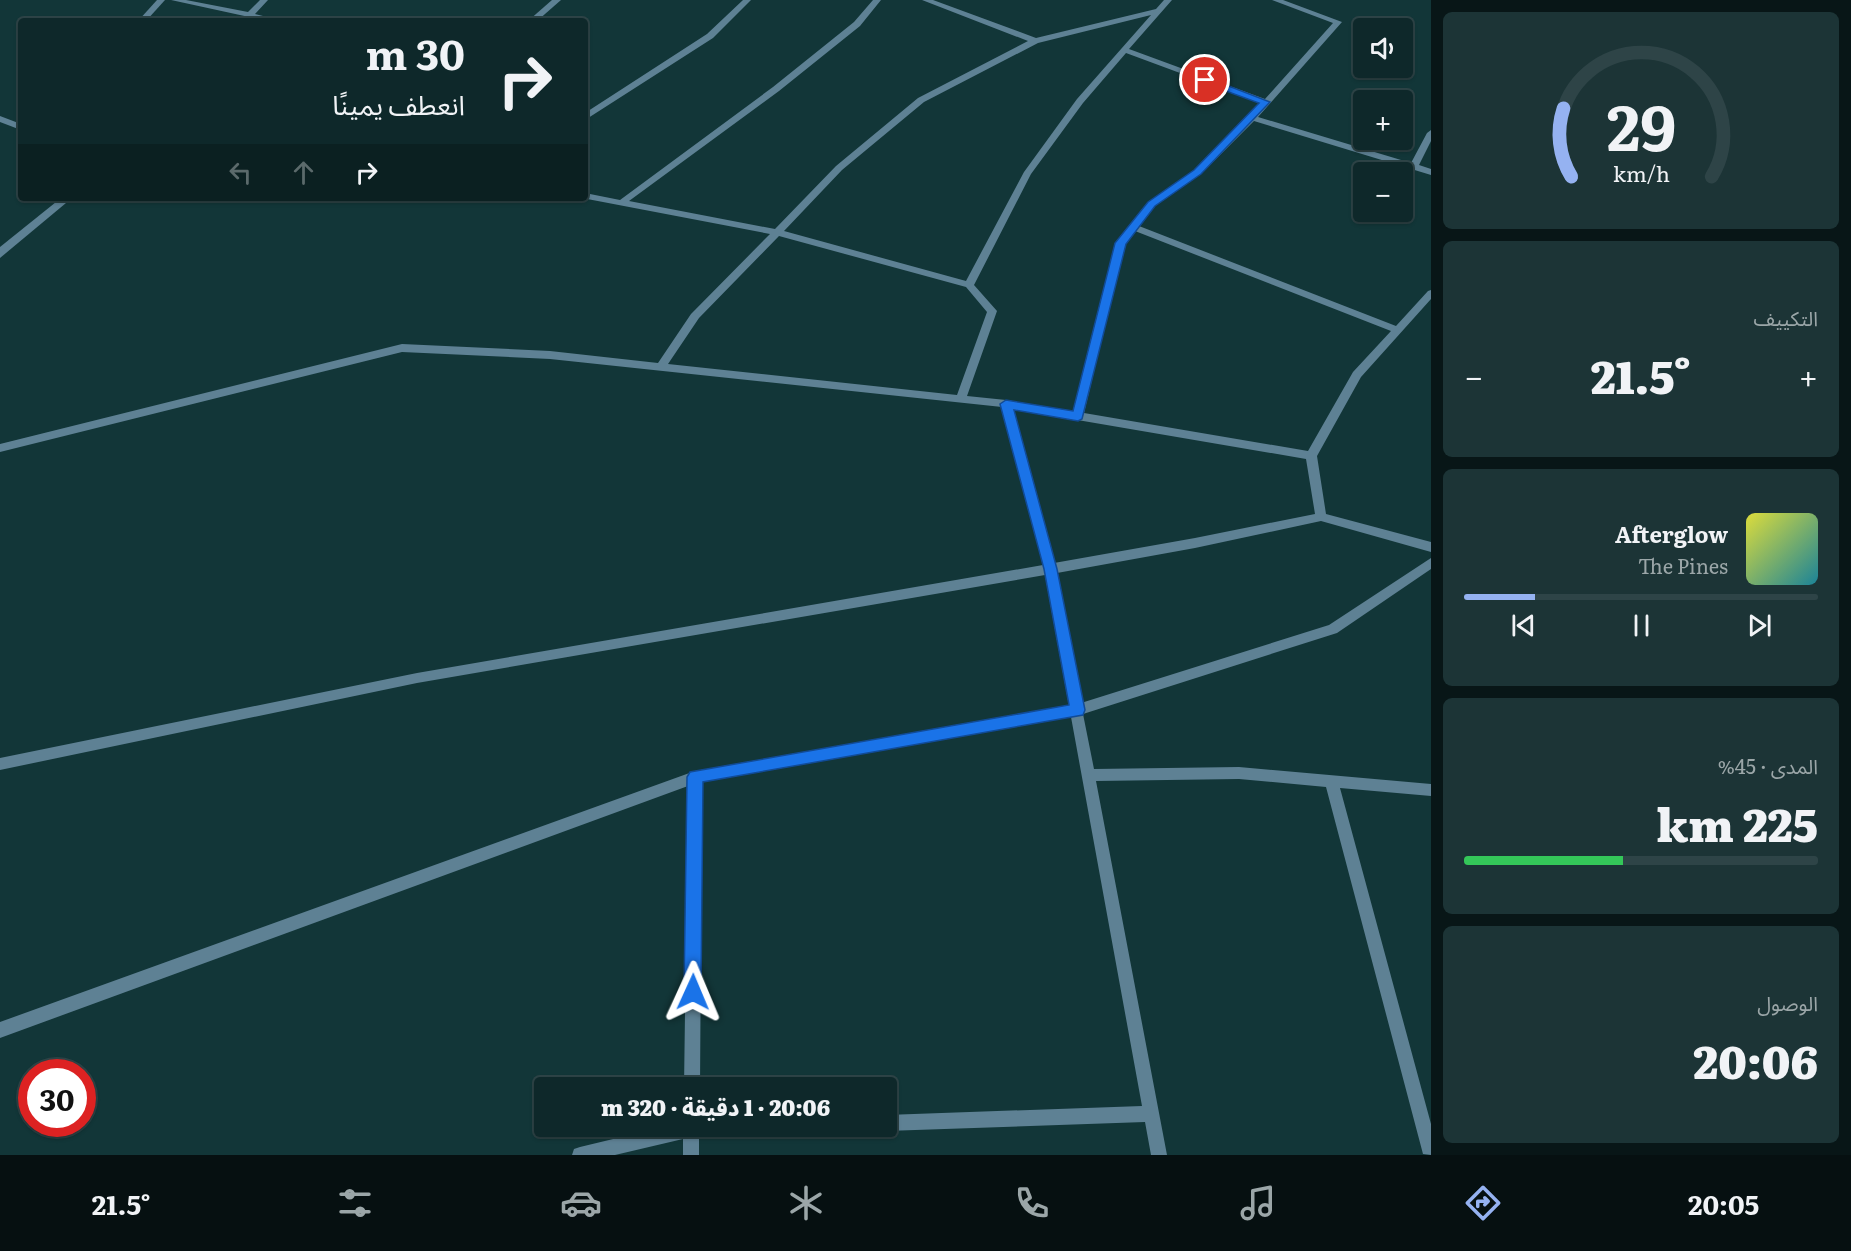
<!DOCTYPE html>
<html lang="ar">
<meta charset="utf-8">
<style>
:root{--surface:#0e282a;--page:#1c3436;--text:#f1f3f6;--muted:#9ba6a8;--line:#2e4447;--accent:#95b2f1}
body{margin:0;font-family:Literata,"Noto Sans Arabic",serif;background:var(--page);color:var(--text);direction:rtl;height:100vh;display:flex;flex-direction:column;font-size:22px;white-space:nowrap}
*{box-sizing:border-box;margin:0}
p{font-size:20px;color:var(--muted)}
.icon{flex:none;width:33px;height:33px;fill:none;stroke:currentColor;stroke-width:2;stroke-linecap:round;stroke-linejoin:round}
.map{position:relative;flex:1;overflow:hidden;direction:ltr}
.sheet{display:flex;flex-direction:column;gap:12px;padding:12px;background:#081617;width:420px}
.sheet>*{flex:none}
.hud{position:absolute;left:18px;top:18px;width:570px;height:183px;border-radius:6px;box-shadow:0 2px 4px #0004,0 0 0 2px var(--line);direction:rtl;background:#0e282a;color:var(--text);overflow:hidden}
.tools{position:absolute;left:1353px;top:18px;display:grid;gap:12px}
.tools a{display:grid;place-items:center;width:60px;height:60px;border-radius:6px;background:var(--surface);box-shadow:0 2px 4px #0004,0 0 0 2px var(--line);font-size:30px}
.speed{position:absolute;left:18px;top:1059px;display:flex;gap:12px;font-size:30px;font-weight:700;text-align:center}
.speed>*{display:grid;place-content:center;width:78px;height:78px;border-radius:50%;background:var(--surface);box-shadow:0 2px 4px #0004,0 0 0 2px var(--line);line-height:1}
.speed .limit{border:9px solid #d22;background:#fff;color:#111}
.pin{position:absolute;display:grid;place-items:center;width:51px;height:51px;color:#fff;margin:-26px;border:3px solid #fff;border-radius:50%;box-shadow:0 2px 6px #0007}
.me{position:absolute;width:66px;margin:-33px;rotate:1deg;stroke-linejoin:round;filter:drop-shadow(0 0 4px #0008)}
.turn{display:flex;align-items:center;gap:21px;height:126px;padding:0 24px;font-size:27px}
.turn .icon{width:78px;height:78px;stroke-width:2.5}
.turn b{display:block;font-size:42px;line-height:51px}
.lanes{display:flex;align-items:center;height:57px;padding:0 24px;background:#0003;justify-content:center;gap:30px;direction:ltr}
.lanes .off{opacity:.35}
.big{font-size:45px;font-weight:800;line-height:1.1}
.sheet .widget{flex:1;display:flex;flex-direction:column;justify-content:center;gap:9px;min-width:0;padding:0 21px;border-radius:9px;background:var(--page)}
.sheet .dial{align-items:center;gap:0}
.dial svg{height:156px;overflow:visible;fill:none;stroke:var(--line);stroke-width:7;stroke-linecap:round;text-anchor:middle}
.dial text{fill:var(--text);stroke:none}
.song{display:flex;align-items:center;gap:18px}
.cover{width:72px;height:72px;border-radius:9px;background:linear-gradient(135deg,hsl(60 70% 55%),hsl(190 70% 35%))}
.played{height:6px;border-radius:3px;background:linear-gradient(90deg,var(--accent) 20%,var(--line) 20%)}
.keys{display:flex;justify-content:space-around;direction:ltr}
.heat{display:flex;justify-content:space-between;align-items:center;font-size:33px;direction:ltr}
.charge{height:9px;border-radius:4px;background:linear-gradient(90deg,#34c759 45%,var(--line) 0)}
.trip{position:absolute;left:534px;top:1077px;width:363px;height:60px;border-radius:6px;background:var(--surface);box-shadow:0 2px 4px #0004,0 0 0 2px var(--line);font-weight:800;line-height:60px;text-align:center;direction:rtl}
.dock{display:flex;height:96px;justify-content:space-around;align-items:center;background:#061011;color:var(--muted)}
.dock .icon{width:42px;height:42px}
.dock .on{color:var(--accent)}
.dock b{font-size:27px;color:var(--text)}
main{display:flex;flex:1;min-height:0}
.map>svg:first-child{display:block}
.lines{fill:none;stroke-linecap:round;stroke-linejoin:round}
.street{fill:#5e8194;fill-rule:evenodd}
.route{fill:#1a73e8;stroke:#114b97;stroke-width:1.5}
</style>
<main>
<section class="sheet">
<div class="widget dial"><svg viewBox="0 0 100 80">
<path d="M14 69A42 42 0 1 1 86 69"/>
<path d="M14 69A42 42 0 0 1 10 34" stroke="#95b2f1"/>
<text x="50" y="56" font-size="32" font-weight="700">29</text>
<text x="50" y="72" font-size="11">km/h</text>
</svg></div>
<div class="widget"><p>التكييف</p>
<div class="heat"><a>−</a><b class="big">21.5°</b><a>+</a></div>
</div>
<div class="widget">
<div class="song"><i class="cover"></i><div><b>Afterglow</b><p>The Pines</p></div></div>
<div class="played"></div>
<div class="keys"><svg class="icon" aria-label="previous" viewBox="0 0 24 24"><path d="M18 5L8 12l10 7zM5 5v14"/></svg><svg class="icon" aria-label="pause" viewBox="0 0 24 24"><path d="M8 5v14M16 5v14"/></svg><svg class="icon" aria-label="next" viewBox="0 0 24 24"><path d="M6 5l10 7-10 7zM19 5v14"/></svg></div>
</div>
<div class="widget"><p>المدى · 45%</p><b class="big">225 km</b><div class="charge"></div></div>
<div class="widget"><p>الوصول</p><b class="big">20:06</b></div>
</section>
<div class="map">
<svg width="1431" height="1155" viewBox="0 0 1431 1155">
<rect width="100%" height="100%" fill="#123638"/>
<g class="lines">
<g class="street">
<path d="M157,0h8l-19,21h-8z"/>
<path d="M171,0h15l62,12 12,-12h8l-13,14 28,7h-16z"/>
<path d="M552,0h9l-24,21h-9z"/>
<path d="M743,0h8l-38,38 -128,82v-7l122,-79z"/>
<path d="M873,0h8l-21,26 -81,65 -150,110 146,28 61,-63 82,-68 110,-57 -106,-41h11l103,38 120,-29 8,-9h8l-43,49 136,50 68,-76 -61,-23h11l59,22 -84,95 153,46 16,-30 4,-3v11l-12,24 12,4v6l-177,-54 -53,53 -46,32 -16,20 257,100 32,-35 3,-1v9l-70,78 -44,79 9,58 105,28v10l-110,-31 -126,27 -138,25 24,130 248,-78 102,-67v11l-94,64 -254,81 11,55 145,-2 192,17v12l-91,-8 91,336v31l-8,-1 -97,-367 -87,-8 -143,2 71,374h-16l-6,-33 -259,9 -6,-2 -1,-3h7v-11l256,-9 -71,-389 -369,65 -2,306h-16l4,-302 -688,252v-16l695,-251 374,-65 -24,-131 -628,108 -417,87v-12l417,-85 626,-108 -41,-158 -452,-48 -148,-7 -402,100v-8l402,-100 148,7 108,12 33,-49 79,-80 -188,-36h3v-5l35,7 153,-113 81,-65zM1151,15l-74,84 -53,73 -58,109 -182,-50 58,-61 82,-68 114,-59zM1126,53l135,50 -66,67 -46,32 -34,41 -41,169 -68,-12 -39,-4 30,-85 -23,-26 57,-111 52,-71zM1135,231l256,100 -38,41 -45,79 -224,-38 41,-169zM779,236l187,51 21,25 -30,83 -289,-31 31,-46zM1013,409l293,50 9,55 -120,24 -141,25z"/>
<path d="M0,116l21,8v6l-21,-8z"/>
<path d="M61,198h11l-72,60v-11z"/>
<path d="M667,1126h107l-2,6 -6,2 -67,3v18h-16v-16l-68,16h-43l2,-6 6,-2z"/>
</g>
</g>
<path class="route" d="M1201,78h7l62,24 -69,72 -46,32 -29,38 -44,175 -4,2 -64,-11 43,159 28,141 -2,5 -380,67 -2,210 -2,6 -6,3 -6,-3 -3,-6 3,-215 3,-5 379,-67 -25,-136 -44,-165 6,-4 67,11 42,-168 33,-41 46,-32 65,-67 -58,-21z"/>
</svg>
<div class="tools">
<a><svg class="icon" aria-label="sound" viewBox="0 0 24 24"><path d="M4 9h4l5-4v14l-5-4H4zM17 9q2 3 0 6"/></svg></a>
<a>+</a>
<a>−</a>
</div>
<div class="speed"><div class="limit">30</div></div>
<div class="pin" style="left:1205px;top:80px;background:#d93025"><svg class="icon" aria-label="arrive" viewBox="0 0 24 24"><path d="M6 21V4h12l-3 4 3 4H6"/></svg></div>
<svg class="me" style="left:693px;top:992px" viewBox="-20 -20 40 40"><path d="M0-17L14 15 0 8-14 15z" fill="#1a73e8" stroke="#fff" stroke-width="4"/></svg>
<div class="trip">20:06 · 1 دقيقة · 320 m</div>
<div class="hud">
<div class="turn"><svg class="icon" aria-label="right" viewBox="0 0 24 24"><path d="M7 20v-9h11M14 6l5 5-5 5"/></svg><div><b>30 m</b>انعطف يمينًا</div></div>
<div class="lanes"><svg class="icon off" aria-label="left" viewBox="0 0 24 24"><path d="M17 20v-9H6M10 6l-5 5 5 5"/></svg><svg class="icon off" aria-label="ahead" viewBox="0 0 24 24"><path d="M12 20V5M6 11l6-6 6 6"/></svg><svg class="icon" aria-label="right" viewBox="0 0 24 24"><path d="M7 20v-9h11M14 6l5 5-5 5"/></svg></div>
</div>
</div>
</main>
<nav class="dock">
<b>20:05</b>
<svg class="icon on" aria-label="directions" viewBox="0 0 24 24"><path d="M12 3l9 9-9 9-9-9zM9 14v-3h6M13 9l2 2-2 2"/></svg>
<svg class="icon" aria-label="music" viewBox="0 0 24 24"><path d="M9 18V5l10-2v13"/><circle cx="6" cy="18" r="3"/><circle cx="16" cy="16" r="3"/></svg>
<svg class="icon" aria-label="phone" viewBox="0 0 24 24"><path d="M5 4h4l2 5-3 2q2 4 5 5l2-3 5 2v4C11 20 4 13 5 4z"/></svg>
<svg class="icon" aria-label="climate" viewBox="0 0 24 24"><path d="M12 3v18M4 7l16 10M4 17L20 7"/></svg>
<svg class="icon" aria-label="car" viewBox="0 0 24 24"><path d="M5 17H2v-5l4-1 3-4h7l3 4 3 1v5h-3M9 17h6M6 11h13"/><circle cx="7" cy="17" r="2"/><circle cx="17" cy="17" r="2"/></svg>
<svg class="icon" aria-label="filters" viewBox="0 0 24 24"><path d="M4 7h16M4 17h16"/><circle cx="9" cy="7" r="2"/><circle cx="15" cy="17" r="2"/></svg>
<b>21.5°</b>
</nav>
